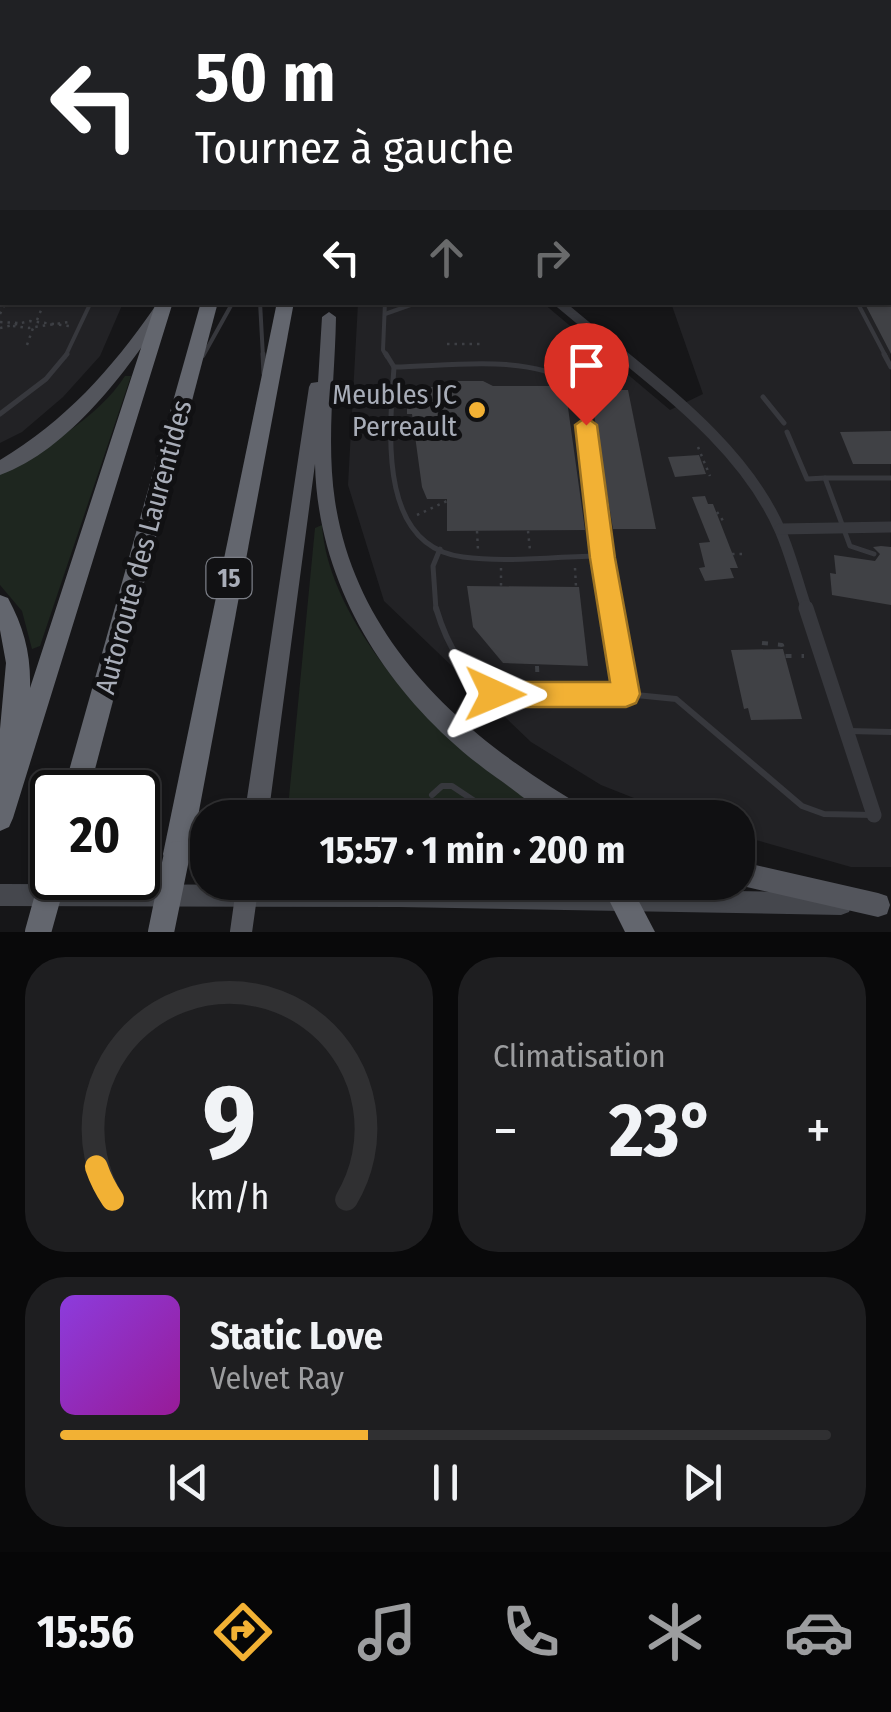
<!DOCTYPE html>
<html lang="fr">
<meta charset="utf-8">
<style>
:root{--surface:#101012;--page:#1e1e20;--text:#f1f3f6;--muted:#9c9d9f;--line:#303032;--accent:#f2b134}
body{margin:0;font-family:"Fira Sans Condensed",sans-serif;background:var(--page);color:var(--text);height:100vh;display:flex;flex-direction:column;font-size:38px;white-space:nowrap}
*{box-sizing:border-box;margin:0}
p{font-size:32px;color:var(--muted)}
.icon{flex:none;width:55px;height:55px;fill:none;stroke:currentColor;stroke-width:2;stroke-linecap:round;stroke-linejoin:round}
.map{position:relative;height:932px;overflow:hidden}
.drawer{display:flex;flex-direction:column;gap:25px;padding:25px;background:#09090a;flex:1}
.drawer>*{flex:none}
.hud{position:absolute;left:0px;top:0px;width:892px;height:305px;box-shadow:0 2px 8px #0004,0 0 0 2px var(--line);background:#202124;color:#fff;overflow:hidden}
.speed{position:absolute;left:30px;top:770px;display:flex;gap:20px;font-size:50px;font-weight:700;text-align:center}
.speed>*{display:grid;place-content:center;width:130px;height:130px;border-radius:50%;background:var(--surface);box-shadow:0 2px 8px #0004,0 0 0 2px var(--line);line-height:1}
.speed .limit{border:5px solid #111;border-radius:15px;background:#fff;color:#111}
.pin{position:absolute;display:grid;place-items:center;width:85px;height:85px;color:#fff;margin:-102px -42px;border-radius:50% 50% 50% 0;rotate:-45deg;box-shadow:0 0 10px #0007}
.pin .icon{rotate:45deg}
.me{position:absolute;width:110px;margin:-55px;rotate:91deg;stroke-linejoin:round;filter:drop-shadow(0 0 8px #0008)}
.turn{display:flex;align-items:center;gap:35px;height:210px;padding:0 30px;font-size:45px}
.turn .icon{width:130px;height:130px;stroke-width:2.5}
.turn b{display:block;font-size:70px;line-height:85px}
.lanes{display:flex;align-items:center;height:95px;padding:0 30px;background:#0003;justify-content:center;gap:50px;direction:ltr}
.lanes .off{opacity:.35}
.big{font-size:75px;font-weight:700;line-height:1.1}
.drawer .card{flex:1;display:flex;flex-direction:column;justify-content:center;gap:15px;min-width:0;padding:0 35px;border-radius:40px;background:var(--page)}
.drawer .dial{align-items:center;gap:0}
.dial svg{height:260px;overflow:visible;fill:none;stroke:var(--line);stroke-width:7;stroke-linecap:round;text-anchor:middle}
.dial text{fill:var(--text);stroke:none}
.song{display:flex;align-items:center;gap:30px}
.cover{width:120px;height:120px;border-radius:15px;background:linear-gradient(135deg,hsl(270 70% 55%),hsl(300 70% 35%))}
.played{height:10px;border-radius:5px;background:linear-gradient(90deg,var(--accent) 40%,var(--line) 40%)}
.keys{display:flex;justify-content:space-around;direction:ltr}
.heat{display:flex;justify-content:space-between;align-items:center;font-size:55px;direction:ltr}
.drawer .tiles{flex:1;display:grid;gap:25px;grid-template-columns:1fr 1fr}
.card:last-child{grid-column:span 2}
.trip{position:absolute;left:190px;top:800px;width:565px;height:100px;border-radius:40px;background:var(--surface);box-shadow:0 2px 8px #0004,0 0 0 2px var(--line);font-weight:700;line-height:100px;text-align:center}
.tabs{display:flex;height:160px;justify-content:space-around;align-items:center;background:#060607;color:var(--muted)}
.tabs .icon{width:70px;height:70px}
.tabs .current{color:var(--accent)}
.tabs b{font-size:45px;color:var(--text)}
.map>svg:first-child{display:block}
.built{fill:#222225}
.green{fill:#1e261f}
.building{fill:#404145}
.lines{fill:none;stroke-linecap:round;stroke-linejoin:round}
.path-far1{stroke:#3d3f44;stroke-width:2.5;stroke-dasharray:2.5 5;stroke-linecap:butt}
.path{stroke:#3d3f44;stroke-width:4;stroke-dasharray:6 10;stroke-linecap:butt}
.lane-far3{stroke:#37383d;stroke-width:2.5}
.lane-far2{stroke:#37383d;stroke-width:4}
.lane-far1{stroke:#37383d;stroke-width:5}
.lane{stroke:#37383d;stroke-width:6}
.street-far3{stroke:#37383d;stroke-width:8}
.street-far2{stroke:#37383d;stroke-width:9}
.street-far1{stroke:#37383d;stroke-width:11}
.street{stroke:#37383d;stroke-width:15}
.secondary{fill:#45474d;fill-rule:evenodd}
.primary{fill:#53555c;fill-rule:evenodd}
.highway{fill:#63666e;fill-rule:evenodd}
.primary-bridge{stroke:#53555c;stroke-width:22}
.highway-bridge{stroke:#63666e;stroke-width:26}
.route{fill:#f2b134;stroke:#9d7322;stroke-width:2.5}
.poi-dot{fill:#f2b134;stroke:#111113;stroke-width:4}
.labels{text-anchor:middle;stroke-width:10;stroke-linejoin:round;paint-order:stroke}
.shield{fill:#111113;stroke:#7b7e86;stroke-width:2.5}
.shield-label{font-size:25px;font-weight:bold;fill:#a8adb8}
.poi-label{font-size:28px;fill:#a8adb8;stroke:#111113;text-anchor:end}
.street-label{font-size:28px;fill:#a8adb8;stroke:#111113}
</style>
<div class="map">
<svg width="891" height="932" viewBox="0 0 891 932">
<rect width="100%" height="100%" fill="#161618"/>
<g class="built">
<path d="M391,0h380l1,2h-382z"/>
<path d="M0,103l2,199 121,1 -23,53 -37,41 -41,35 -22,11z"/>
<path d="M890,179l1,688h-40l-113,-32v-17l-56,-1 -81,-32 -70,-43 -147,-141 -36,-116 10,-182h185l127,107 33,-16 -32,-91 219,-1z"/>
</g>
<g class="green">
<path d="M125,376h6l-91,270 -8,3 -10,-38 -22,-26v-111c43,-27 97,-54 125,-98z"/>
<path d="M322,525c7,111 144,245 237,292l-272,1 28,-290z"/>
</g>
<g class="building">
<path d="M864,302h27v52l-2,-4z"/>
<path d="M458,381h25l10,5h72l20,144 -138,1v-32h-20l-5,-12 -10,-73h-5v-27h48z"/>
<path d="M590,390h38l28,139h-43z"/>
<path d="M891,431v33h-38l-13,-32z"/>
<path d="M699,455l7,19 -31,3 -7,-20z"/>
<path d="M705,496l3,8h5l25,64h-8l4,10 -29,3 -6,-13 6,-1 -6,-24 11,-1 -18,-45z"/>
<path d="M881,546l10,1v58l-59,-10 -2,-22 6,1 -2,-19 41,6 5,-7 -7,-7z"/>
<path d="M467,586l112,1 9,79 -85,-3 -30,-36z"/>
<path d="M783,649l19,70 -51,1 -3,-12 -4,1 -13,-59z"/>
</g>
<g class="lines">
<g class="path-far1">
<path d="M0,239l2,-5"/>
<path d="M0,314l5,-10"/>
<path d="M37,320l7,-17"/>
<path d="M0,322l18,1"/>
<path d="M13,326l15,2 41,-6"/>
<path d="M0,328l30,-7 39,5"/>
<path d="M447,344h37"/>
<path d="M27,345l6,-17"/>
<path d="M698,447l12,29"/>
<path d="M717,512l7,10"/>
<path d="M417,515l30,-14"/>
<path d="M477,531l1,19"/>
<path d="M528,531l2,19"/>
<path d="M732,554h14"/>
<path d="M501,568v18"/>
<path d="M575,568l1,19"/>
</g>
<g class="path">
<path d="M762,643l20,2 3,11h19"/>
<path d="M537,666l1,20"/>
</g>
<g class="lane-far3">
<path d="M93,2l7,-2"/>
<path d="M0,124l2,-4"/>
</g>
<g class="lane-far2">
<path d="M0,215l2,-4"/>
<path d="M260,302l3,55"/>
<path d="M385,302l-2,48 4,7"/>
<path d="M857,302l29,55"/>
<path d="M385,314l34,-12"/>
<path d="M203,356l30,-54"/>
<path d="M65,357l26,-55"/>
</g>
<g class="lane-far1">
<path d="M263,354l1,20"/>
<path d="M386,354l8,13"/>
<path d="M884,354l7,13"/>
<path d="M763,397l21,26"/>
<path d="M0,414l46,-35 21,-25"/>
<path d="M787,432l20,47 18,-1"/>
<path d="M874,554l-24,-8 -25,-68h66"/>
<path d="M602,556c-45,0 -94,7 -139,1 -87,-11 -73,-129 -69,-190 59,-1 128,-13 182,16l19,91 5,67 12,69"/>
<path d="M436,610l-3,-44 7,-17"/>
</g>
<g class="lane">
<path d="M436,608c11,37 29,71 66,88l124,-2 50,5 126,107 22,8 48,1"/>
<path d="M611,608l15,86"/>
<path d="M849,731l42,1"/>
<path d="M432,795l10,-9h10l48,32"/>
</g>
<path class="street-far3" d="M0,74l2,-4"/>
<path class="street-far2" d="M558,302l66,55"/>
<g class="street-far1">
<path d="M621,354c60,49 127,103 159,176 11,25 18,54 27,80"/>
<path d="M780,529l111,-2"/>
</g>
<path class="street" d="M806,608l68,207"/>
<g class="secondary">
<path d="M779,0h9l1,2h-8z"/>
<path d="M796,0h9l1,2h-8z"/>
<rect x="890" y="128" width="1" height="8"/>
<rect x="890" y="160" width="1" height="7"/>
<path d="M0,884l399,1 442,8 8,3 3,8 -3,8 -8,3 -442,-8 -399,-1z"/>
</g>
<g class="primary">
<path d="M249,0h10v2h-9z"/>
<path d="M376,0h10v2h-9z"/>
<path d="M159,306l7,5c-38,59 -97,139 -166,164v-15c65,-39 111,-90 154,-152z"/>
<path d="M329,312l7,5c-1,61 -10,124 -1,184 22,145 134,240 254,309l4,8c-10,0 -21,1 -31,0 -19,-3 -49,-29 -65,-40 -103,-73 -179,-186 -182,-314l-47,354h-24l65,-431 2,-4 7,-1 4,-65z"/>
<path d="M738,861l140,32 9,3 3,9 -3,9 -9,3 -140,-32 -6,-3h6z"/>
</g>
<g class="highway">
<path d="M269,0h12v2h-11z"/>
<path d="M354,0h12v2h-11z"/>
<path d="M156,302h17l-160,516 -4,9 -9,4v-102l6,-66 -6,-33v-35l8,3c16,30 23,56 22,90z"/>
<path d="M201,302h17l-129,490h-26z"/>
<path d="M277,302h17l-103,552 -4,10 -10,4 -10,-4 -4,-10z"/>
<path d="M624,888l10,4 21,40h-30l-15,-30 4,-10z"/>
</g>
<path class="primary-bridge" d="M241,932l7,-50"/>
<g class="highway-bridge">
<path d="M38,932l15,-54"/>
<path d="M161,932l16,-78"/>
</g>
</g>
<path class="route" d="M586,417l11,8 18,133 25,136 -4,9 -10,4h-131l-10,-4 -4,-9 4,-9 10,-3h115l-20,-124 -15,-133z"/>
<circle class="poi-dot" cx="477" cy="410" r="10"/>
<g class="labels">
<rect class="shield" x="206.5" y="558" width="45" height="40" rx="8"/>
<g class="shield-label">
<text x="229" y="587">15</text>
</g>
<g class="poi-label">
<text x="457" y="404">Meubles JC<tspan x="457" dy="32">Perreault</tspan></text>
</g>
<g class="street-label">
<text transform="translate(143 547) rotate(-75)" y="10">Autoroute des Laurentides</text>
</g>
</g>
</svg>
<div class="speed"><div class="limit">20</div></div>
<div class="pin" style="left:586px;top:425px;background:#d93025"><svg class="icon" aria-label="arrive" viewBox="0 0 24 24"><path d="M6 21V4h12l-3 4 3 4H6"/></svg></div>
<svg class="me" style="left:495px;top:694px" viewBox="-20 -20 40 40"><path d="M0-17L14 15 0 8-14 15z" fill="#f2b134" stroke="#fff" stroke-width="4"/></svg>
<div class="trip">15:57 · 1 min · 200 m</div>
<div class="hud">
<div class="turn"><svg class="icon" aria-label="left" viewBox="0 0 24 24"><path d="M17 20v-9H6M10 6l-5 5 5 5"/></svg><div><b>50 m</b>Tournez à gauche</div></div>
<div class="lanes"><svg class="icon" aria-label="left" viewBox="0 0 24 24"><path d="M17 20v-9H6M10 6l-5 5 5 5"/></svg><svg class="icon off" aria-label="ahead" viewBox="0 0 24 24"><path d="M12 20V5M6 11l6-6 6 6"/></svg><svg class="icon off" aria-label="right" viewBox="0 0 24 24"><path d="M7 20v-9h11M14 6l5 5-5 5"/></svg></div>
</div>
</div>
<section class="drawer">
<div class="tiles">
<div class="card dial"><svg viewBox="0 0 100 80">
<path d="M14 69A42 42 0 1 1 86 69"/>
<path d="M14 69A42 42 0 0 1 9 59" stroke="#f2b134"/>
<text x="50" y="56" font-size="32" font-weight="700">9</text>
<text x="50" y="72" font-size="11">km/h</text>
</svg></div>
<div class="card"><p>Climatisation</p>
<div class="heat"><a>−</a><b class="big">23°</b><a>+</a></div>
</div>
<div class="card">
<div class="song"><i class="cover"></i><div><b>Static Love</b><p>Velvet Ray</p></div></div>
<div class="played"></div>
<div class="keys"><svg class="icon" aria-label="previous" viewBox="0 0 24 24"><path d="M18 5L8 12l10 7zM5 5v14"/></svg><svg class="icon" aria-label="pause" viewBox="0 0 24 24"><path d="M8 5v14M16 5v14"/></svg><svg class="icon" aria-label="next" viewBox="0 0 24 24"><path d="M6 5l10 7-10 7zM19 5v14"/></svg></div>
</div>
</div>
</section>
<nav class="tabs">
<b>15:56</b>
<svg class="icon current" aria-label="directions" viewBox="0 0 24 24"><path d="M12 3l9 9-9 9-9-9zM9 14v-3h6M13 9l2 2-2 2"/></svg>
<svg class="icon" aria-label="music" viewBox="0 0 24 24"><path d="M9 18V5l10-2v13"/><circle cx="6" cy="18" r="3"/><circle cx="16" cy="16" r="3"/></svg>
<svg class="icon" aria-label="phone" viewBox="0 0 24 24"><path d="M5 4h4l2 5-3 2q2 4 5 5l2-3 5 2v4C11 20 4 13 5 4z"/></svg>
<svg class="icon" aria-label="climate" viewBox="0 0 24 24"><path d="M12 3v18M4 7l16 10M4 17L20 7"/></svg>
<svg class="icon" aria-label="car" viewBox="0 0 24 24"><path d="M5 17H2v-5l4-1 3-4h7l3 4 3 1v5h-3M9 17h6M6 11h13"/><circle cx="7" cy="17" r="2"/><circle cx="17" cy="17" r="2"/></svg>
</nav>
